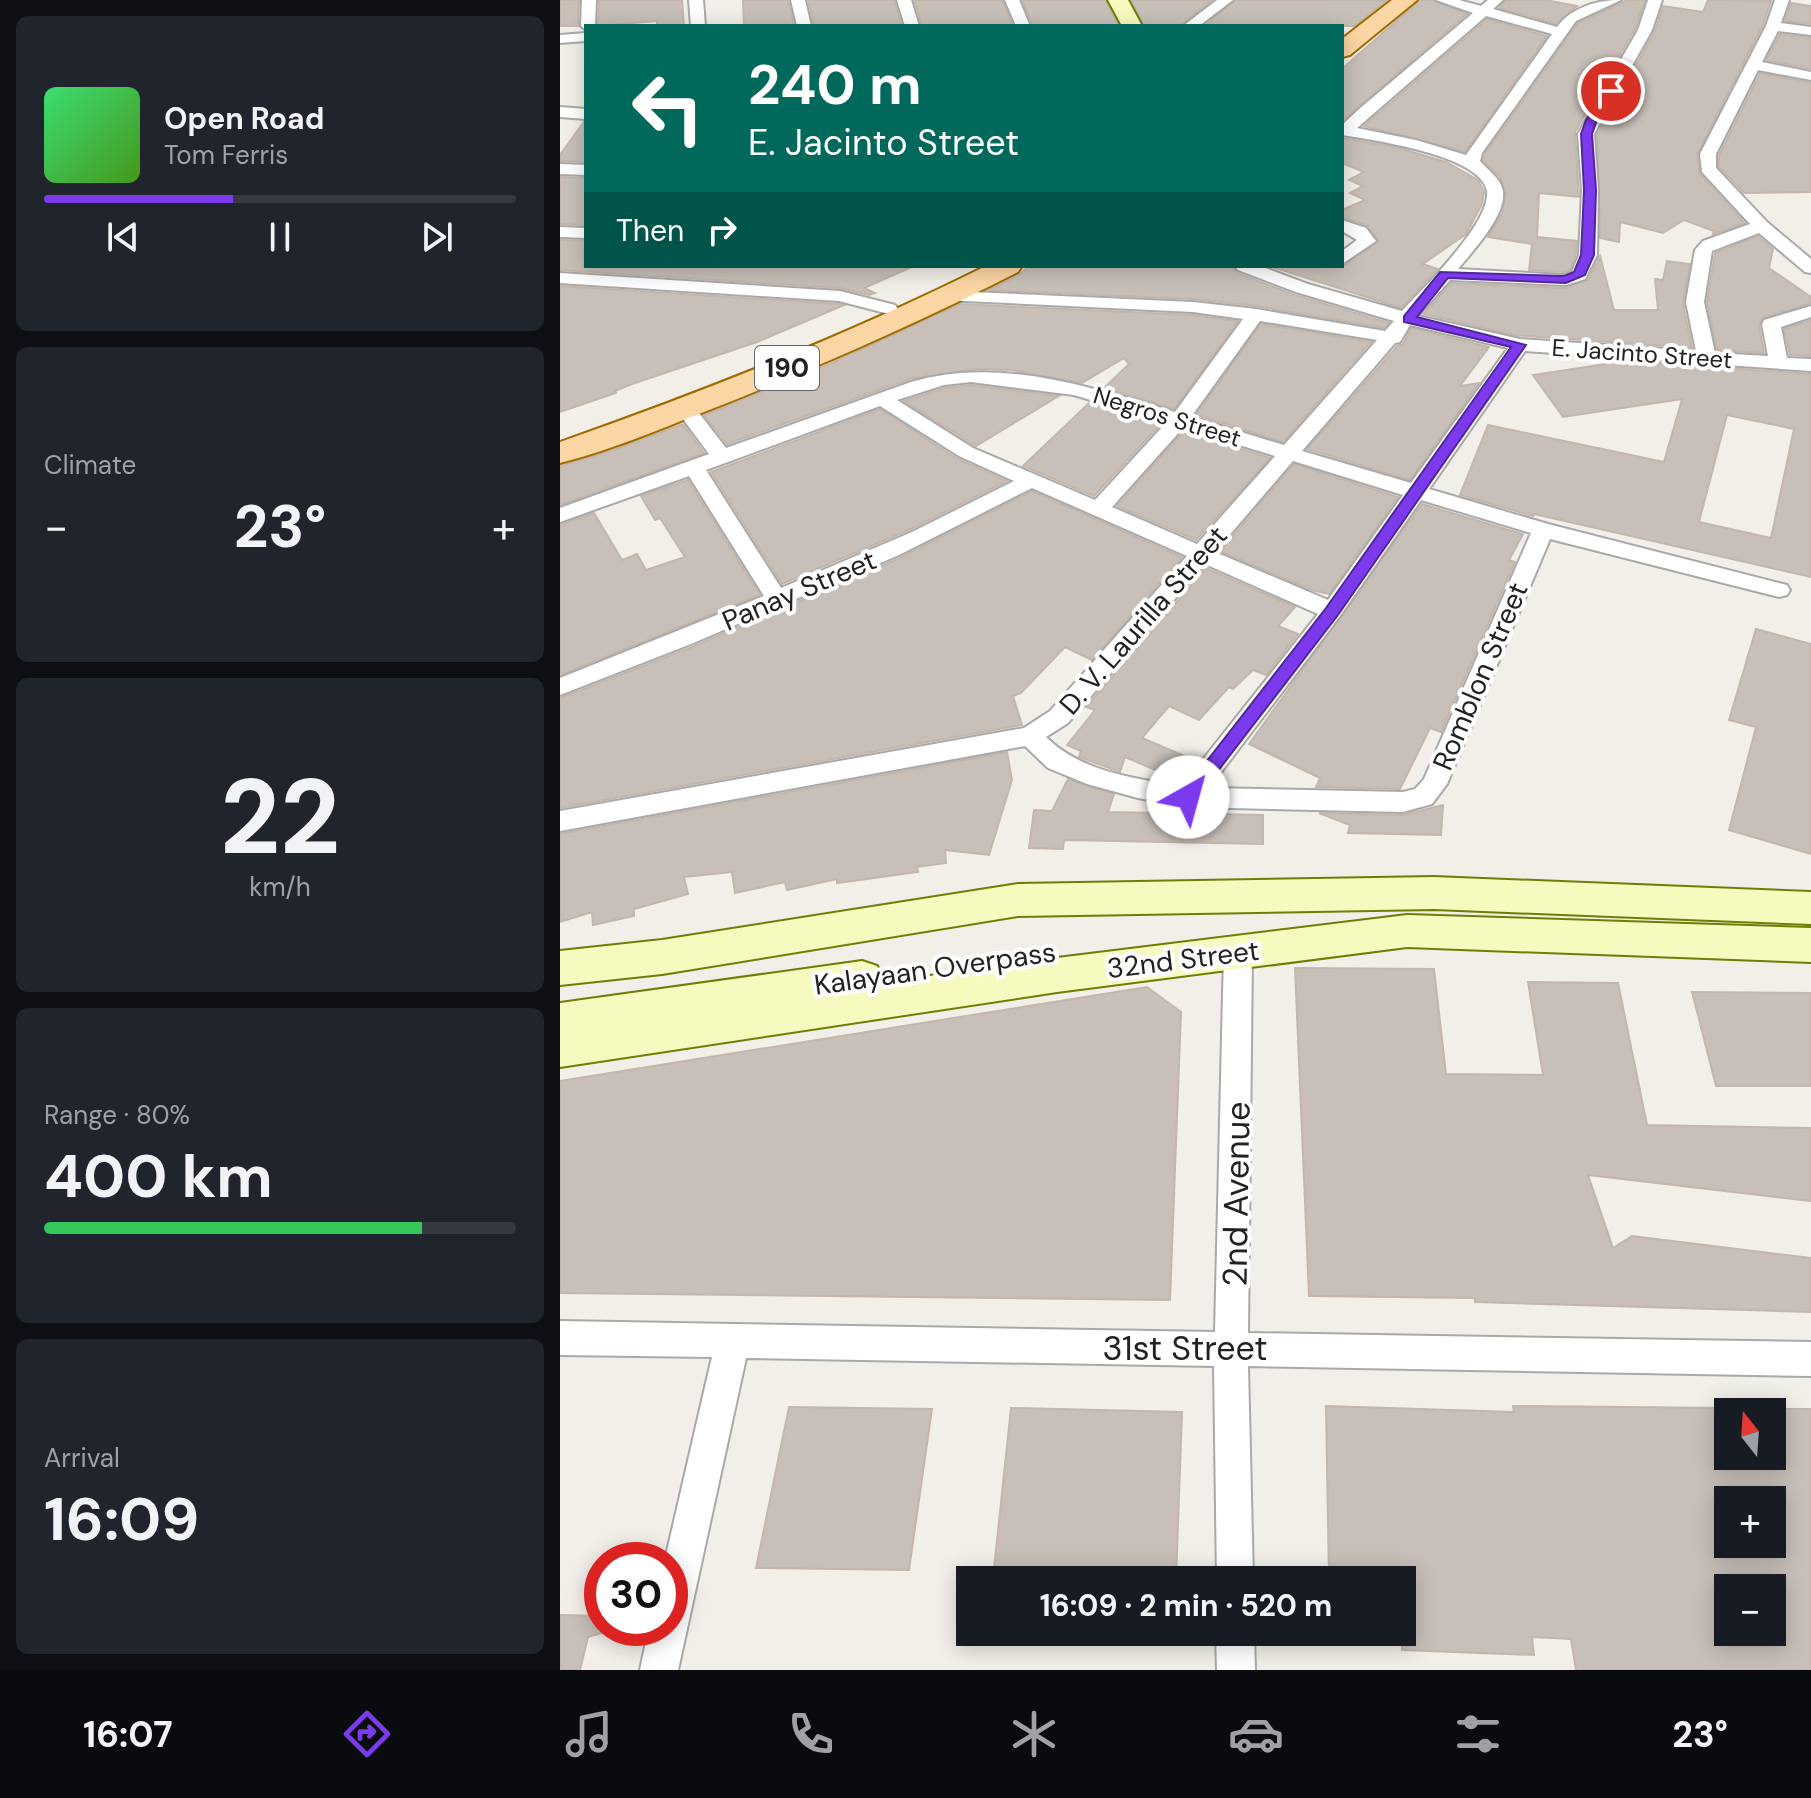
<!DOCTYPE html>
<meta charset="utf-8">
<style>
:root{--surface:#171b24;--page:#20242c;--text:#f1f3f6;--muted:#9ea1a6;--line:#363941;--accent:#7c3aed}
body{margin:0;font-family:"DM Sans",sans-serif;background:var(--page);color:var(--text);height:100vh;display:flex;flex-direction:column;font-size:30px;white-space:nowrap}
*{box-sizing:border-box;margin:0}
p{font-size:26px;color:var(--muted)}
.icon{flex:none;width:44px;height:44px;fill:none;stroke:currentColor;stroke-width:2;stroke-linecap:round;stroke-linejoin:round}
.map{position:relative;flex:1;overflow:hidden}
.details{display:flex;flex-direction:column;gap:16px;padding:16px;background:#0d0f14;width:560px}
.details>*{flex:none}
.hud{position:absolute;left:24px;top:24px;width:760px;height:244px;border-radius:0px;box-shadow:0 4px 20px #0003;background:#00695c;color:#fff;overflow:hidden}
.needle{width:52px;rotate:343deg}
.buttons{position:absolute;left:1154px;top:1398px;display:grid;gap:16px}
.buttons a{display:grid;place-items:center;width:72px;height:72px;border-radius:0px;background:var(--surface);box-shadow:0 4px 20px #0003;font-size:40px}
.speed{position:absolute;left:24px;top:1542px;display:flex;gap:16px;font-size:40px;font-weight:700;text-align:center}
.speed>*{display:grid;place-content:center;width:104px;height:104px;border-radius:50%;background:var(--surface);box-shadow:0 4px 20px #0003;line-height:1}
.speed .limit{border:12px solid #d22;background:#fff;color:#111}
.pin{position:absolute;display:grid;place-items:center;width:68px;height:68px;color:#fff;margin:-34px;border:4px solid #fff;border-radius:50%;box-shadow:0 2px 8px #0007}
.me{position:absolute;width:88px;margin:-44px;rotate:38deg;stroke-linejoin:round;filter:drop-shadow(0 0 6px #0008)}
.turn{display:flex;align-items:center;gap:28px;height:168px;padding:0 32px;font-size:36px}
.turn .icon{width:104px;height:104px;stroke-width:2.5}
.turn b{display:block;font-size:56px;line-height:68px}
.then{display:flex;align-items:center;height:76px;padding:0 32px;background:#0003;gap:16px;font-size:30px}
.big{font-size:60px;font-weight:700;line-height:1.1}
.details .widget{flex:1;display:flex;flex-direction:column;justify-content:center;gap:12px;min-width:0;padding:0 28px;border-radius:12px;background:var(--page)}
.details .dial{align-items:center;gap:0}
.dial b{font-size:104px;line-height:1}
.song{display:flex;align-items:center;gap:24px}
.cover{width:96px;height:96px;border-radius:12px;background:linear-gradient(135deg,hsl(140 70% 55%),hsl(100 70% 35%))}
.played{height:8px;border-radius:4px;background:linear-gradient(90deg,var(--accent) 40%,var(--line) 40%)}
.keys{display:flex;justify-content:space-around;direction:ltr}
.heat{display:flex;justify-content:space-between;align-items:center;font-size:44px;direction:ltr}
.charge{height:12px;border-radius:6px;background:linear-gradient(90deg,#34c759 80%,var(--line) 0)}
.trip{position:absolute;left:396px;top:1566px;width:460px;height:80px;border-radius:0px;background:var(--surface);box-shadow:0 4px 20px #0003;font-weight:700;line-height:80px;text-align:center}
.tab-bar{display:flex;height:128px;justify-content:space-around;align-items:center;background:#090b0e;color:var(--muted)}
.tab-bar .icon{width:56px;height:56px}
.tab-bar .selected{color:var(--accent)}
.tab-bar b{font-size:36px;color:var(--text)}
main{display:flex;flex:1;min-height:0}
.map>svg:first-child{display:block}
.building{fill:#c7bfb8;stroke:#c4b6ab;stroke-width:2;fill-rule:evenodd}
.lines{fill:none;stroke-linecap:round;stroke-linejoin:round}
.street-casing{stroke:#a9a9a9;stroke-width:4}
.secondary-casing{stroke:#707d05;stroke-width:4}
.primary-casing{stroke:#a06b00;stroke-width:4}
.street{fill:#fff;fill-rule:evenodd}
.secondary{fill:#f7fabf;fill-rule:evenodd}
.primary{fill:#fcd6a4;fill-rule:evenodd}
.route{fill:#7c3aed;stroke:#51269a;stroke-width:2}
.labels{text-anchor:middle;stroke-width:8;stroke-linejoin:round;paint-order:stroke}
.far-street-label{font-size:24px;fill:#222;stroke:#fff}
.shield{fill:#fff;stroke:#646464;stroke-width:2}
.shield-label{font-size:26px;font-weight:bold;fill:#222}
.street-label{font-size:28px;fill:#222;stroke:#fff}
.near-street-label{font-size:34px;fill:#222;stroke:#fff}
</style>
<main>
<section class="details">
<div class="widget">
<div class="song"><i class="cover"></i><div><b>Open Road</b><p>Tom Ferris</p></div></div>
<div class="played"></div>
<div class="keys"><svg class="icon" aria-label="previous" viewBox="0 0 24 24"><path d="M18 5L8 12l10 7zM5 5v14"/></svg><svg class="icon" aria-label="pause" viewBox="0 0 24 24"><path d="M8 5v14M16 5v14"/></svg><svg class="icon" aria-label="next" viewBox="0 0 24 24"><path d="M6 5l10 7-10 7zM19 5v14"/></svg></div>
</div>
<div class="widget"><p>Climate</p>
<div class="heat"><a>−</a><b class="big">23°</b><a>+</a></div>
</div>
<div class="widget dial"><b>22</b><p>km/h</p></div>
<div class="widget"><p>Range · 80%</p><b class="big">400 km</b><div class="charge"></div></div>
<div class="widget"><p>Arrival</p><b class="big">16:09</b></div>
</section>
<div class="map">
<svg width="1251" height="1670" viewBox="0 0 1251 1670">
<rect width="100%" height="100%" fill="#f2efe9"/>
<g class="building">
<path d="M0,0h19l-1,26h-18z"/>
<path d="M39,0h83l2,26h-27v-5l-59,5z"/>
<path d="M183,0h45l6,26h-50z"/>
<path d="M248,0h86l8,26h-88z"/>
<path d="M354,0h88l11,26h-91z"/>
<path d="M462,0h83l14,26h-86z"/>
<path d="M571,0h81l-32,26h-35z"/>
<path d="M676,0h151l-33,26h-150z"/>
<path d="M860,0h13l34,14 -125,107v-52z"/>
<path d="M946,0h40l31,6 -21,18 -57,-16z"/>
<path d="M1067,0h18l-10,29 -60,103 4,65 -40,-4 -2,44 40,4 -1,13 -6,16 -6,2 -35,-2 3,-26 -44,-7 14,-24 4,-21 -6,-15 -17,-17 2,-6 93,-131z"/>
<path d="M1148,0l63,1 -8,24 -66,129 3,20 45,49 -32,11 1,-3 -30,-11 -21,13 -43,-11 -1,20 -19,-4 -3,-103 58,-104 8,-25 40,6z"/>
<path d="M1231,3l20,3v18l-26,-3z"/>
<path d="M927,19l60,17 -82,116 -101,-26z"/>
<path d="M1220,34l31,4v31l-45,-9z"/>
<path d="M1200,73l51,10v109l-67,1 -25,-26v-12z"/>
<path d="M24,122l2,40 -26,-1v-6z"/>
<path d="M782,138l57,10 47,14 32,18 6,12 -2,12 -16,30 -43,30 14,5 -36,39 -132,-42 73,1 37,-26 -12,-16 -25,-8v-7l23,-10 -15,-7 13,-7 -14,-6 15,-8 -22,-9z"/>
<path d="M0,177l26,1v47l-26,-1z"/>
<path d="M1198,236l15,13 -4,19 42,29v6l-50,16 -2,6 5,28 -47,-3 -10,-48 8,-49z"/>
<path d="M0,240l26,1 -3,25h331l-50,22 11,5 -6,2 -29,-7 -280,-18z"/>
<path d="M1040,256l14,54h44l-3,-31 8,1 4,-19 23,3 -7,39 9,45 -178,-13 -90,-21 27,-31 116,5 21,-8z"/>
<path d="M469,266h203l5,7 58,22 94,28 -5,5 -128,-22 -63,-7 -204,-9 30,-15z"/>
<path d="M0,286l279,18 5,1 -87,37 -125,42 -17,7 1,2 -56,19z"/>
<path d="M400,304l233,11 45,6 -64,88 -70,-21 25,-24 -5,-6 -42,25 -71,-13 -33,-1 -68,10 -183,65 -23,-29 121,-49z"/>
<path d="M1251,320v36l-21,-1 -6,-26z"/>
<path d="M701,324l110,18 -88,100 -87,-27z"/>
<path d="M851,328l78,19 -29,39 19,-3 -69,97 -103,-31 90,-103 6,-2z"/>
<path d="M1066,361l185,13v203l-277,-63 -1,2 -73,-21 28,-70 176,37 18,-63 -119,18 -30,-42zM1167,415l67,14 -23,109 -72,-16z"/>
<path d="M411,385l88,11 -83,50 -72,-45 41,-13z"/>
<path d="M529,403l72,21 -67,72 -71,-30z"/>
<path d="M320,409l76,49 51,23 -96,48 -129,55 -71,-112z"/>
<path d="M123,424l21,29 -144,52v-39l56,-17z"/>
<path d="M624,431l86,27 -74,82 -79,-34z"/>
<path d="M734,464l104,33 -69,97 -18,-4 -91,-39z"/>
<path d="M128,480l72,115 -200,80v-150l34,-12 28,47 15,-6 9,16 39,-13 -25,-39 -5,2 -14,-24z"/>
<path d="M472,491l150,66 -90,103 -27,-13 -44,46 -8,3 9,29 -462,83v-110l132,-51 208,-89z"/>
<path d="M862,504l101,30 -14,26 6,2 -74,170 -11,-4 -30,61 -84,-2 4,-9 -71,-34z"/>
<path d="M646,568l89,39 -17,19 20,8 -32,41 -13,-5 -20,19 -4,-2 -30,33 -30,-14 -27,32 54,23 -15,20 -56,-24 -5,15 -41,-15 2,-6 -14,-6 28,-35 -9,-3z"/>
<path d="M1196,629l55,15v210l-82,-24 27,-103 -27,-7z"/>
<path d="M447,752l5,28 -23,75 -44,-5 1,13 -29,4 1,5 -81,11v-4l-50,11 -2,-8 -50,11 -3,-21 -48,5 4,17 -54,15v7l-41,9 -1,-13 -32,10v-88z"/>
<path d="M508,779l46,15 -6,18 155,3v29l-199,-4 -1,9 -34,-1 5,-38 18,1z"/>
<path d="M883,805l-2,30 -93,-2 2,-8 -31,-12 84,2z"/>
<path d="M735,968l139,1 12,105 97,1 -15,-93 90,1 29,142 164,3v73l-223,-26 25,73 19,-12 179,22v54l-336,-10v-4l-166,-2z"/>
<path d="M587,987l34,25 -11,288 -610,-7v-212z"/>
<path d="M1132,992l119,1v93h-95z"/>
<path d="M766,1406l188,6 -1,-6 215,2v48h44v-47h39v261h-235l-5,-31 -39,-2 2,18 -132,-5v-70h-73zM1168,1500h44v44h-44zM1168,1588h44v44h-44z"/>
<path d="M229,1407l143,2 -23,161 -153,-2z"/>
<path d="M451,1408l171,4 -6,168 -183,-2z"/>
<path d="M0,1615l42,1v17l-14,4 -8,33h-20z"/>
</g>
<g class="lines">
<defs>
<g id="street">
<path d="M22,0h14l-1,26h-9v4l-5,-4z"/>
<path d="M129,0h14l2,26h-14z"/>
<path d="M231,0h14l6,26h-14z"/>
<path d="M337,0h14l8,26h-14z"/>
<path d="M445,0h14l11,26h-14z"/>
<path d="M657,0h16l-34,26h-16z"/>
<path d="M876,0h23l22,6 7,-6h15l-10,9 64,18c15,-20 40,-27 64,-27l-45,21 -94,132 -2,8c8,9 22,19 23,31 3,24 -31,60 -45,77l106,6 8,-3 7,-17 3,-65 -4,-56 60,-104 10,-30h14l-10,30 -58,104 4,56 -1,65 -12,24 -19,6 -116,-5 -32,36 102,23 176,12 -10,-49 9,-52 8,-9 47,-17 -48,-52 -2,-18 66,-128 9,-26h14l-8,23 30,4v8l-33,-4 -16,31 49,10v8l-53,-10 -42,84v14l51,54 44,37v14l-6,-1 -46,-39 -47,18 -8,51 11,51 53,3 -6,-32 2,-4 47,-14v11l-30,10 6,31 24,1v12l-286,-20 -96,138 119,35 239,61 3,5 -3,5 -8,2 -229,-58 -103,245 -15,20 -29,8 -215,-5 -50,-9 -51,-14 -39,-16 -23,-22 -465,85v-20l464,-83 26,-17 137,-155 -155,-68 -133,67 -208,89 -131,51v-17l204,-82 -75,-120 -129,46v-14l149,-54 -34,-46 10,-6 7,2 34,44 185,-66c88,-26 179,5 264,30l68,-93 -50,-7 -250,-12 -3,-4 9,-5 244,11 63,7 129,22 9,-10 -98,-29 -58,-22 -3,-4h25l48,18 94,27c21,-23 89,-88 85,-120 -6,-36 -114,-51 -145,-56v-10l16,-15 115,-97zM926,16l66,18 -86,121 -50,-15 -59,-12zM700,321l117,19 -93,105 -93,-28zM850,325l98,23 -97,135 -109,-32 93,-108 5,-1zM411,382l103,13 92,28 -71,77 -122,-52 -76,-48 47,-15zM320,406l79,50 55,25 -102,51 -131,56 -75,-118zM623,428l92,28 -78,88 -85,-37zM733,461l110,34 -75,105 -113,-48zM861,500l110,33 -107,246 -9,10 -12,3 -194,-4 131,-172zM645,564l113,50 -136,172c-46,-7 -101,-14 -136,-49l22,-14z"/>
<path d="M26,33v8l-26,2v-8z"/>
<path d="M0,107l26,2v10l-26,-2z"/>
<path d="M0,164l26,1v10l-26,-1z"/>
<path d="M782,220l24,8 10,13 -34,23v-13l15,-11 -15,-9z"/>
<path d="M0,227l26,1v10l-26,-1z"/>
<path d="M0,273l280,18 55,14 3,4 -9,5 -50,-13 -279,-18z"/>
<path d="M678,941l10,3 4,8 -4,381 563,9v34l-563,-10 5,214h-36l-3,-214 -468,-8 -68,312h-38l9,-42h21v-68h-5l47,-203 -152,-2v-34l655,11 9,-380 4,-8z"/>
<path d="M656,1632h38l1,38h-38z"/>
</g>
<g id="secondary">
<path d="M548,0h20l14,26h-20z"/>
<path d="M874,877l377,15v32l-377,-15 -416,7 -356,58 -102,11v-34l102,-11 356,-56z"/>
<path d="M847,915l404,13v34l-404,-15 -350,45 -497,75v-64l302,-42 15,5 6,12 -3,5 177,-25z"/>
</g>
<g id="primary">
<path d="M832,0h25l-67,55 -8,2v-18z"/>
<path d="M426,266h36l-4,6c-102,52 -207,98 -314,140 -47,18 -95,39 -144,51v-21c145,-51 288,-107 426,-176z"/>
</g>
</defs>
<use href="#street" class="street-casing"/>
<use href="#secondary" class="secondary-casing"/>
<use href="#primary" class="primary-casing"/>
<use href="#street" class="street"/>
<use href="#secondary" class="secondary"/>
<use href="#primary" class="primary"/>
</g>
<path class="route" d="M1051,88l5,3 -19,29 -5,14 4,56 -2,65 -9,20 -19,8 -118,-5 -31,39 109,28 -188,270 -144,187h-12l-3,-5 3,-4 144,-185 185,-261 -107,-25v-6l36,-44 124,4 10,-4 7,-17 3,-65 -3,-56 5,-14z"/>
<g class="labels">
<g class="far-street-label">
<text transform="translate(1082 354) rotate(4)" y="8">E. Jacinto Street</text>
<text transform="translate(607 417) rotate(17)" y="8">Negros Street</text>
</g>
<rect class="shield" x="195" y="346" width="64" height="44" rx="6"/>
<g class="shield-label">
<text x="227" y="377">190</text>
</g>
<g class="street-label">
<text transform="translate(239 590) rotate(-23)" y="10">Panay Street</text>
<text transform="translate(583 620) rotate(-49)" y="10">D. V. Laurilla Street</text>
<text transform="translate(920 676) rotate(-67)" y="10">Romblon Street</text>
<text transform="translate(623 959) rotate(-7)" y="10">32nd Street</text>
<text transform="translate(375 968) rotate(-8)" y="10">Kalayaan Overpass</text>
</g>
<g class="near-street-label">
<text transform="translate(676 1194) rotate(-89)" y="12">2nd Avenue</text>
<text x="625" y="1360">31st Street</text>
</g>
</g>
</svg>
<div class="buttons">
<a><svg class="needle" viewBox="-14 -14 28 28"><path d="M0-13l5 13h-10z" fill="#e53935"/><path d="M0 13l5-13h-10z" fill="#9ea1a6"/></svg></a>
<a>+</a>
<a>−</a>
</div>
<div class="speed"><div class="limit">30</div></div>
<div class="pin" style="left:1051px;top:91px;background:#d93025"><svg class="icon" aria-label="arrive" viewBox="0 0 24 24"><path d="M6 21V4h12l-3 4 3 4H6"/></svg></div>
<svg class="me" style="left:628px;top:797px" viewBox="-20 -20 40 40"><circle r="19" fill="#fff"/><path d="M0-13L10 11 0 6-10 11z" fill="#7c3aed"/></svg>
<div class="trip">16:09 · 2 min · 520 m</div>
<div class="hud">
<div class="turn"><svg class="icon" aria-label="left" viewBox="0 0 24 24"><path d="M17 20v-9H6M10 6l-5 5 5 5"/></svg><div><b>240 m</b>E. Jacinto Street</div></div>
<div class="then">Then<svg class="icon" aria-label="right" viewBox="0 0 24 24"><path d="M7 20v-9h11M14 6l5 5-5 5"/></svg></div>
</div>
</div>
</main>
<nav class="tab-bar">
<b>16:07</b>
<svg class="icon selected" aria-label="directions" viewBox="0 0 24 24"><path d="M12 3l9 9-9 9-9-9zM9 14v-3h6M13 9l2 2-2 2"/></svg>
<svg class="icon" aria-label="music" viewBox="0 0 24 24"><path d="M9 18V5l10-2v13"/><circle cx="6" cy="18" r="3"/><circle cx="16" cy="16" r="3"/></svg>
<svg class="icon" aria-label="phone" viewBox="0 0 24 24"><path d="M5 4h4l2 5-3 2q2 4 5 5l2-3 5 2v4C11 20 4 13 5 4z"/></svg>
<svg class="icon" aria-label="climate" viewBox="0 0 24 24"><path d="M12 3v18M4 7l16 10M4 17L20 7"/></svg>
<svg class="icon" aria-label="car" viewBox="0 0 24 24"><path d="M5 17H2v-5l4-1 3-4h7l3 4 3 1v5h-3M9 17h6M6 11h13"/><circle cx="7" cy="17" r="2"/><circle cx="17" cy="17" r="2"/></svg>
<svg class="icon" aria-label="filters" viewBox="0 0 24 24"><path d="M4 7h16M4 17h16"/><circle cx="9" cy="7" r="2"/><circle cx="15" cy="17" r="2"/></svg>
<b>23°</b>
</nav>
